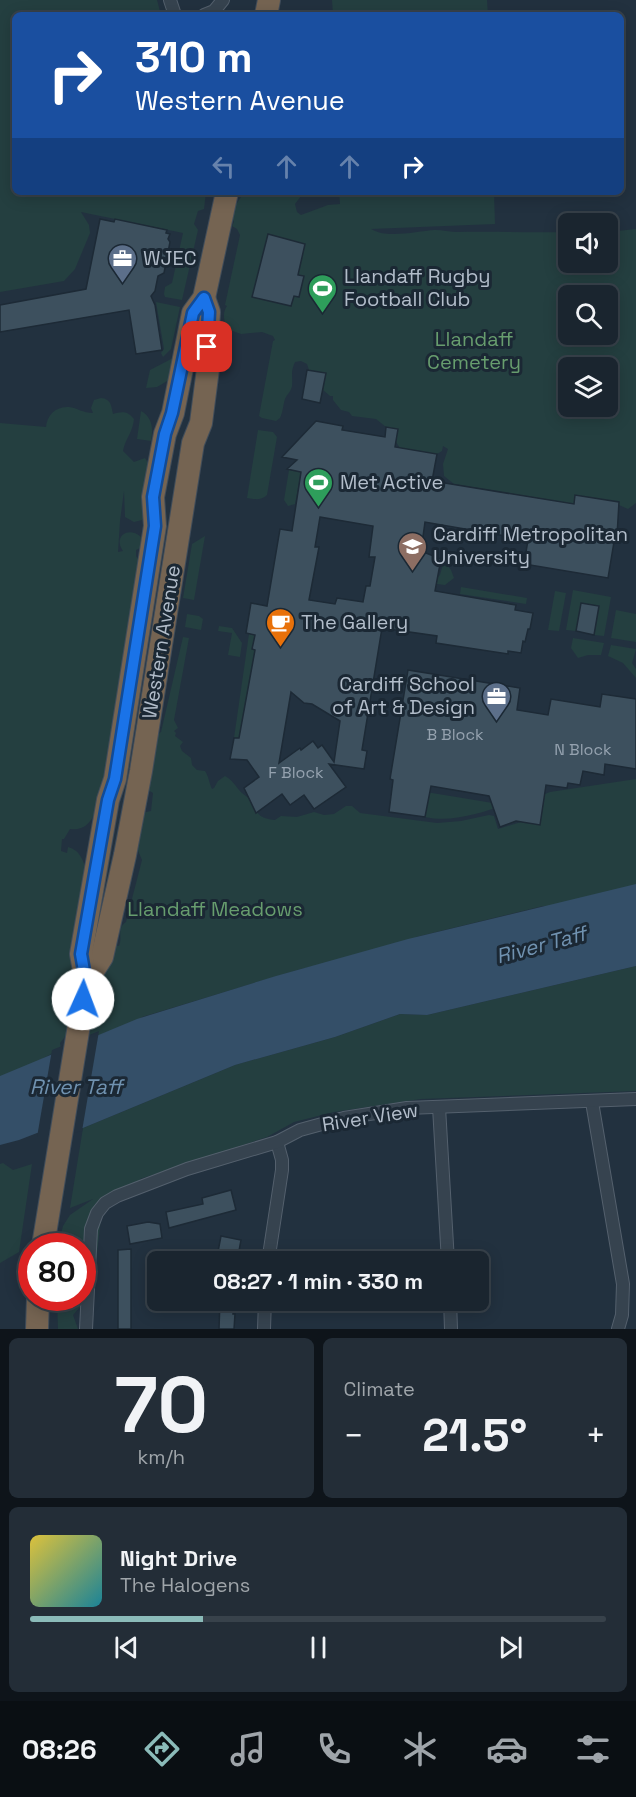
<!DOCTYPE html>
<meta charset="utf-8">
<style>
:root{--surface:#1a252f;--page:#232d37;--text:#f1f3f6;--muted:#9fa5aa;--line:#38424b;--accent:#8bbbb9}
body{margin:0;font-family:"Space Grotesk",sans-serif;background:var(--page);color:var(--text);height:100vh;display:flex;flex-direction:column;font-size:22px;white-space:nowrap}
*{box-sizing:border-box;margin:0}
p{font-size:20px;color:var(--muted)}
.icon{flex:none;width:33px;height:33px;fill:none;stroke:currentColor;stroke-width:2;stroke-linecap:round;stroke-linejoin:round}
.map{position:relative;height:1329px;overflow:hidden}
.drawer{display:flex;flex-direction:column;gap:9px;padding:9px;background:#0e141a;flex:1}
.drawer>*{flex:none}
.banner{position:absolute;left:12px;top:12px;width:612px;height:183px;border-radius:9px;box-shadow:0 3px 15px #0003,0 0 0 2px var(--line);background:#1a4fa0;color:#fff;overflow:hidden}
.buttons{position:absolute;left:558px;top:213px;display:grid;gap:12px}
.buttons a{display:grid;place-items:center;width:60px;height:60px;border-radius:9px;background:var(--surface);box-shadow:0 3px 15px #0003,0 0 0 2px var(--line);font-size:30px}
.speed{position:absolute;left:18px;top:1233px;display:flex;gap:12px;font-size:30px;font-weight:700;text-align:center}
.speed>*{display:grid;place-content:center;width:78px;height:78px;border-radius:50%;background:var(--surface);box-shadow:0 3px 15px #0003,0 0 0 2px var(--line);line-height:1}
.speed .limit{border:9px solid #d22;background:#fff;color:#111}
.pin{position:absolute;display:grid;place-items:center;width:51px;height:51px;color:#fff;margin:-26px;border-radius:12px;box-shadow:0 3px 9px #0006}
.me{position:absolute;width:66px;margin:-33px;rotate:2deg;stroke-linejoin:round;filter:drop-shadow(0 0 4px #0008)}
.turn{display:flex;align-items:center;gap:21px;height:126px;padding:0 24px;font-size:27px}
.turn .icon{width:78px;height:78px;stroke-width:2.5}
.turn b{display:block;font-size:42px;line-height:51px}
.lanes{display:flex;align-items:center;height:57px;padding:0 24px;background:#0003;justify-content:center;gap:30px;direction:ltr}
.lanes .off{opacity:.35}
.big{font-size:45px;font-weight:600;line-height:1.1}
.drawer .card{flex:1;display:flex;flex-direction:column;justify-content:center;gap:9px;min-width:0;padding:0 21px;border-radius:9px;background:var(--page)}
.drawer .dial{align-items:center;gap:0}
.dial b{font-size:78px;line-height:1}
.song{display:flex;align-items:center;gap:18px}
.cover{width:72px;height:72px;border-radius:9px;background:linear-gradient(135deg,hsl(50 70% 55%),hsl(190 70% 35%))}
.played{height:6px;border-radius:3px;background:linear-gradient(90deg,var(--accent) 30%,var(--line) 30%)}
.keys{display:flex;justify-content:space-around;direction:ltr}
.heat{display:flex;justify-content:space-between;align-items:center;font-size:33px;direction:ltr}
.drawer .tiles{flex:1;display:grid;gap:9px;grid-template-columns:1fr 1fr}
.card:last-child{grid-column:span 2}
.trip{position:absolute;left:147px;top:1251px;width:342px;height:60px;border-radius:9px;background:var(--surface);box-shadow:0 3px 15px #0003,0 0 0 2px var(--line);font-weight:600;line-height:60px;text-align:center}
.dock{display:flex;height:96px;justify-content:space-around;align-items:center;background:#0a0f13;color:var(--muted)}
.dock .icon{width:42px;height:42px}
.dock .on{color:var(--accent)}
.dock b{font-size:27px;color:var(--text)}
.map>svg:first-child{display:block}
.green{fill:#243f40;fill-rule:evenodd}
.water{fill:#344f68}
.pier{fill:#22313f}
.building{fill:#3d505e;stroke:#1d2a36;stroke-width:1.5;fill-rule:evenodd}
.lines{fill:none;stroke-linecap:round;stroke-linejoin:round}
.street-casing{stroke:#54606d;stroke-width:14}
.highway-casing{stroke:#414d5a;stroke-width:24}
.street{stroke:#36434f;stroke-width:12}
.highway{stroke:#756452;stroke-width:22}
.route-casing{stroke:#114b97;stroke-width:15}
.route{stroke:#1a73e8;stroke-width:10}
.labels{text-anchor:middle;stroke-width:6;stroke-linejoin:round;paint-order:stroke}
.number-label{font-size:16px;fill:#95a2af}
.poi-label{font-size:20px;fill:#b2bdca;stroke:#1b2834;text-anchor:start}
.park-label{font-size:20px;fill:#679d6e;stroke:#1b2834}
.street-label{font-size:20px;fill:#b2bdca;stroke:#1b2834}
.water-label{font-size:21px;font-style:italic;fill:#7092b0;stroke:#1b2834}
</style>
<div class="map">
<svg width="636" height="1329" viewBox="0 0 636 1329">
<rect width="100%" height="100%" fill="#22313f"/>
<g class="green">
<path d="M0,0h157l4,15h-146v177h191l-2,17 -6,2 -4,13 4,6 -16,70 -17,-3 -1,-3 1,-7 7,-4 11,-50 -102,-21 8,13 1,8 -15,36 -11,12 -64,11z"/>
<path d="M332,0h155l1,15h-155z"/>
<path d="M241,192h63l-9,12 2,8 4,3 27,-10 12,-1 -1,-12h155l1,32 -124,5c16,10 46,2 64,1 7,0 15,2 23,2 37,-1 73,1 110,0v30h40v-30l28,-3v274l-8,6 -9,-4 -1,-3 -42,-7 -2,9 -120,-20 -10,-8 -1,-12 5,-15 -5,-3 -1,5 -5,3 -37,-6 -14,-21 -10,-8 -24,-3 -3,-4 -8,-2 -8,-10v-4h-3l-7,-6 2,-17 -16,-3 -2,-6 -6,-3 -6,1c-5,11 -2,14 -3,24 -1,6 -5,8 -7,13 -2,6 -2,13 -5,19l-4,3 -14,-3 -3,-2 14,-75 2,-1 -2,-4 -11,-4 -21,2 -14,-5c-3,-8 -5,-16 0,-23l-2,-1 15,-70 -3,-6 -5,-3 2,-4c-6,-12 3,-17 8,-27zM568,296h40v38h-40zM568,368h40v38h-40z"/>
<path d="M156,302l24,5 -9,42 -8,8 -2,-4 3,-4z"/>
<path d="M175,357l-6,23 -12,7 -11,1 4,-18z"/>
<path d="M101,398c10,1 10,7 12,16 9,-3 15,-3 21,5 -1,13 -9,20 -11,32l11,11 11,-4 3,5 -2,52 -4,5 -8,2 -9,-5 -1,-26 -4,30 -2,31 5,-1c-10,-13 4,-26 18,-14l-1,11 -4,2v6l5,9 -4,35 -39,208c-7,13 -12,23 -28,21l-6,10h-2l-1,12 6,2 1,-6c12,3 15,13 19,25l-14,99v16l-7,13 -1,8 6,2 -3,23 -8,10 1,5 -61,36v-661l46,4c1,-11 9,-21 23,-20 8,1 14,6 24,6l-2,-5 3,-8z"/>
<path d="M141,411c12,7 12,18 10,30l-14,-2z"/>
<path d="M258,430l15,2 4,5 -10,58c-6,6 -13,4 -20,3z"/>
<path d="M289,470l12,2 -6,32 -7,2 -4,-6z"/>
<path d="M205,536l-11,64 -11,-2 9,-54z"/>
<path d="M444,561l7,9 3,8 -9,7 -8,-1v-6l3,-3z"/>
<path d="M461,587l66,11 -1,6 -66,-10z"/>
<path d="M573,590l38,7 -7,39 -10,-1 5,-29 -17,-3 -6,28 -10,-1z"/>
<path d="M555,591l11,2 -7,38 -11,-1z"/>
<path d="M616,610l20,4v28l-25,-4z"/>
<path d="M187,614l12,2 4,3 -2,11 -16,-3z"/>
<path d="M219,626l13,2 10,15 -2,14 -12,-2 4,-22 -14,-2z"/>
<path d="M249,634l6,1 -3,14 3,1 -13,74 6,16 -14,-2z"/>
<path d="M183,637l6,1 -15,82 4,8 -4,3 2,2 -1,3 8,6 -3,4 2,5 9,7 1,7 5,5 8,1c4,6 4,12 7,18l2,-1 4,-7 7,-5c7,4 9,8 14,14 3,4 8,6 11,10 8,14 8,18 25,20l6,-4 16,1 17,-5 10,3 10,-1 12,-8h6l8,7 77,10 24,-2 28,-6 5,1 4,13 23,-7 19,3 5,-31 5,-2 86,-13v131l-93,-4 -127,31 -2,6 -113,26 -159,48 -13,17 -39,2 -1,-20 4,-5v-7l3,-4 -4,-4 5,-19 12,-34 10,3c4,-9 -3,-18 7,-24l16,-62 -6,-14 6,-33 9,-2 2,-18 -5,-3 7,-54 6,-4z"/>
<path d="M573,638l31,5 -3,12h-13l-10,3 -7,-10z"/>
<path d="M611,645l25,4 -4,14 4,6v9l-13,-15 -15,-7z"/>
<path d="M426,792l79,13c-25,8 -54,18 -80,12l2,-12h-3z"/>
<path d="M636,966v125l-215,8 -87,13 -40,10 -27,15 -127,42 3,5 -34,23 -8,11 -4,35 -8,52 -10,3 -6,7 5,14h-20l-1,-31h25v-52h-24l5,-20 7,-11 23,-16 -23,9 13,-80 152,-63 100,-28 65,-23 27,1z"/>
<path d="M3,1163l10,7 19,-6 -13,88 -19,11v-99z"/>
</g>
<path class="water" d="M636,884v82l-209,49 -27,-1 -65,23 -100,28 -152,63 -46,5 -18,7 -19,5v-69l137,-57 139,-43 132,-37z"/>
<path class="pier" d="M99,1031l-17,100 -28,6h-17l15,-87z"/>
<g class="building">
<path d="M100,219l14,3 1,-3 52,11 -1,3 4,1 -2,5 2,3 -6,31 -6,3 -3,15 -4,5 4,9 7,45 -26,4 -7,-44 -129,22v-27l86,-16z"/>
<path d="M268,234l37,10 -7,31 6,1 -5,21 -5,-1 -3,10 -39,-9z"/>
<path d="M307,370l19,3 -6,30 -18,-4z"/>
<path d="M316,421l27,5 -1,4 43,7 1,-10 12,2 -3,18 42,7 -5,27 142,23 1,-9 44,7 -2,34h-2l-7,42 -84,-14 4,-24 -103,-18 -4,29 20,8 -6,32 81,14 -1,5 18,3 -3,16h-2l-3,13 -2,-1 -2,12 -13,-2v3l-72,-11 1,-7 -55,-8 -20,122 5,1 -3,18 -35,-5 17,23 -32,22 -10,-14 -14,10 -8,-11 -26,19 -12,-25 15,-11 -12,-17 -17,-1 4,-21h5l16,-88 -3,-1 3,-14 -9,-2 5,-30 16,3 13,-77 12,2 9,-59 -14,-3 10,-9 -15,-3zM320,517l53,9 -4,31h6l-5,29h-4l-3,16 -26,-4 -2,6 -26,-4 10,-53h-4zM291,692l13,11 8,1 28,17 -6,41 -12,-17 -4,3 -5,-7 -12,9 -1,-2 -21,15z"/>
<path d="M581,603l18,3 -5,29 -18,-4z"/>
<path d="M408,670l112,18 -3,22 31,5 3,-16 49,8 2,-13 34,5v70l-31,-5 -1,11 -21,-4 -3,14 -12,-2 -1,5 -21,-3 -6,40 -24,-4 -16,6 -11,-31 -58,-10 -6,31 -36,-5 4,-32 -3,-1z"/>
<path d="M231,1190l5,20 -67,18 -3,-16 37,-8 -1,-6z"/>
<path d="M148,1222l12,2 2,14 -32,6 -3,-18z"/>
<path d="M221,1236l20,4 -4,22h-21z"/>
<path d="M131,1249v80h-13v-79z"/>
<path d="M220,1300h14l-1,14h2l-1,15h-15z"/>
</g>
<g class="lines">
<defs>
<g id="street">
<path d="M170,0l5,15"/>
<path d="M204,15l10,-4 9,-11"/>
<path d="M592,1102l31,182 -1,31 -4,14"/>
<path d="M439,1107l9,155"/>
<path d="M268,1262l14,-92v-10l-5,-18"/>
<path d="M450,1300l1,29"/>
<path d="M86,1329l5,-100 6,-16 8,-10 12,-7 70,-27 90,-27 23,-12 44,-12 63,-10 229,-9"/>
<path d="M264,1329l1,-29"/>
</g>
<g id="highway">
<path d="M266,15l3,-15"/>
<path d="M86,982l16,-25 23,-102 16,-84 52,-328 8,-20 8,-62 -2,-14 2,-35 -5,-14"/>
<path d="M43,1246l43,-264 -5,-28 27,-154 7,-21 40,-253 -2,-29 12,-63 8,-21 20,-100 11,-15 23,-106"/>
<path d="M37,1329l1,-31"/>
</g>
</defs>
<use href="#street" class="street-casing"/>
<use href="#highway" class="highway-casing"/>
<use href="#street" class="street"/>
<use href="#highway" class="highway"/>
</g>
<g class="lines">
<defs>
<path id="route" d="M83,999l3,-17 -5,-28 27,-154 7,-21 40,-253 -2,-29 12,-63 7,-21 21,-100 11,-15 5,14 -2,35"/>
</defs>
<use href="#route" class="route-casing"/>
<use href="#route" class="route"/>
</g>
<defs>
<symbol id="office-pin" viewBox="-11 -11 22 30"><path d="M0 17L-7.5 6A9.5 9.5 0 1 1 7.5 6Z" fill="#5c6f8a" stroke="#1b2834"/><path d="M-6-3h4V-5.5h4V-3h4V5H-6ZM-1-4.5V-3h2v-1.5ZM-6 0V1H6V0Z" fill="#fff"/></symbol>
<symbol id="stadium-pin" viewBox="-11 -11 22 30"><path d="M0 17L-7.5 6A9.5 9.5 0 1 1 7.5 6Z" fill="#2e9e5b" stroke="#1b2834"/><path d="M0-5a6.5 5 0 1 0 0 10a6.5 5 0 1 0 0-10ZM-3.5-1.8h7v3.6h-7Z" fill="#fff"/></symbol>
<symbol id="university-pin" viewBox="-11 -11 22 30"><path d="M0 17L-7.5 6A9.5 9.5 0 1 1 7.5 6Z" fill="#8d6e63" stroke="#1b2834"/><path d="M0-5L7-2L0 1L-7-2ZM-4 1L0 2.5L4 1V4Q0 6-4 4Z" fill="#fff"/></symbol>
<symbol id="cafe-pin" viewBox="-11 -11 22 30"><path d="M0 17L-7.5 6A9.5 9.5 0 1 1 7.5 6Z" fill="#e8710a" stroke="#1b2834"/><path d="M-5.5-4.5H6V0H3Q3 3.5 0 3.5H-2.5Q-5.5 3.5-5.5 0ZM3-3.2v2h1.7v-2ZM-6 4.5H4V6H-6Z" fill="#fff"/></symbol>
</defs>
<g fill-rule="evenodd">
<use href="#office-pin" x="106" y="242" width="33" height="45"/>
<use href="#stadium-pin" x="306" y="272" width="33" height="45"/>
<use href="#stadium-pin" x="302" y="466" width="33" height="45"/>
<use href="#university-pin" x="396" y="530" width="33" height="45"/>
<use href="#cafe-pin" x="264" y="606" width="33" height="45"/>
<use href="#office-pin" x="480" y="680" width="33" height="45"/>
</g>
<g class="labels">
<g class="number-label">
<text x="455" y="740">B Block</text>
<text x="583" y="755">N Block</text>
<text x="296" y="778">F Block</text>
</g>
<g class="poi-label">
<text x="143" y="265">WJEC</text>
<text x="344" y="283">Llandaff Rugby<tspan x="344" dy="23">Football Club</tspan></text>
<text x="340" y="489">Met Active</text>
<text x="433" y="541">Cardiff Metropolitan<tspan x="433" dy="23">University</tspan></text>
<text x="301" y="629">The Gallery</text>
<text x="475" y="691" text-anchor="end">Cardiff School<tspan x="475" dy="23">of Art &amp; Design</tspan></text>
</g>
<g class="park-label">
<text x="474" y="346">Llandaff<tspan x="474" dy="23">Cemetery</tspan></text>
<text x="215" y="916">Llandaff Meadows</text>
</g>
<g class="street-label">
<text transform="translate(161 642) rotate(-81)" y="7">Western Avenue</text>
<text transform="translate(370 1117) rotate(-9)" y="7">River View</text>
</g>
<g class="water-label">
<text transform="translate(541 945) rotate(-15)" y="7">River Taff</text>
<text x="76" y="1094">River Taff</text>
</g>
</g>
</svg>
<div class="buttons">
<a><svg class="icon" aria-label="sound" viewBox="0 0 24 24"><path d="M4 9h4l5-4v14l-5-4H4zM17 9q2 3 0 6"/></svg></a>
<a><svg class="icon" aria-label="search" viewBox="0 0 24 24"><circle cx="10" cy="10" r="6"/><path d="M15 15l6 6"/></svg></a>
<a><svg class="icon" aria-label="layers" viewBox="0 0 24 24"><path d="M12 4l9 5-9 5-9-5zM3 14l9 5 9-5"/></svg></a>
</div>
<div class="speed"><div class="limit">80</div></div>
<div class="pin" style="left:207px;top:347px;background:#d93025"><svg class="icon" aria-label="arrive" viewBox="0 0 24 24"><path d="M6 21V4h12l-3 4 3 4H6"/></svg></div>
<svg class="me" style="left:83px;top:999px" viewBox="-20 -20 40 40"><circle r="19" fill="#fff"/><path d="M0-13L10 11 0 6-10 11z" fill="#1a73e8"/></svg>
<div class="trip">08:27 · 1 min · 330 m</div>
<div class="banner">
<div class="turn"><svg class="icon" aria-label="right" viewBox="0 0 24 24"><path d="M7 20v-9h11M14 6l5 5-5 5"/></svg><div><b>310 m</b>Western Avenue</div></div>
<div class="lanes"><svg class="icon off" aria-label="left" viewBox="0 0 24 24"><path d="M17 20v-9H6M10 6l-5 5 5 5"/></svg><svg class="icon off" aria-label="ahead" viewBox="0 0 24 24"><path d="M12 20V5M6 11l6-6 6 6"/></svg><svg class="icon off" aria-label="ahead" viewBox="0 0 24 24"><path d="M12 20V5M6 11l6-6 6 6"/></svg><svg class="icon" aria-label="right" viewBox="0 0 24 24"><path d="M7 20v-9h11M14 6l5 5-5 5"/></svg></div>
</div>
</div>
<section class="drawer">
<div class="tiles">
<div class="card dial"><b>70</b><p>km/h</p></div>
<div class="card"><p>Climate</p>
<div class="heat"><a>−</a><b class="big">21.5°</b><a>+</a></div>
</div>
<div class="card">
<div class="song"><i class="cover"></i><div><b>Night Drive</b><p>The Halogens</p></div></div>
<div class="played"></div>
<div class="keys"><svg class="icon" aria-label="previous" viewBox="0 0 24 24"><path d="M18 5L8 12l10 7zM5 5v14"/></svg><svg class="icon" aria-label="pause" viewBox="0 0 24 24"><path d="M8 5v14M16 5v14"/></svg><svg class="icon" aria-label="next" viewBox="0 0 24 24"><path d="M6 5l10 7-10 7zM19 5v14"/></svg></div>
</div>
</div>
</section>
<nav class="dock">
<b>08:26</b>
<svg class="icon on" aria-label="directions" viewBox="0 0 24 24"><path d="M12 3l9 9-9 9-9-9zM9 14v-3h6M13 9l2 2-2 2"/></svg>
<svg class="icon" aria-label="music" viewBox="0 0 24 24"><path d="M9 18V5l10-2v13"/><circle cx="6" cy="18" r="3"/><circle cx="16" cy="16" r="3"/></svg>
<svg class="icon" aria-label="phone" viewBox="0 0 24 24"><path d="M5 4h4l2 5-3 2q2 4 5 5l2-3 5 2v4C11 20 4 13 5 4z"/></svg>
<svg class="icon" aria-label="climate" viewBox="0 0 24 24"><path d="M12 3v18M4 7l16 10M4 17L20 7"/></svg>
<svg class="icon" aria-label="car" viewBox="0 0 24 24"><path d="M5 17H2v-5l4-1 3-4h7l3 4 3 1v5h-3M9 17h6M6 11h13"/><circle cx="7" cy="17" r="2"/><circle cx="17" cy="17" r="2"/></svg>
<svg class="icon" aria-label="filters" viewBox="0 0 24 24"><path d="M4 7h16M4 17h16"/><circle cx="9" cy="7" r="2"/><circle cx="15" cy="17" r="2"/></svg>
</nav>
